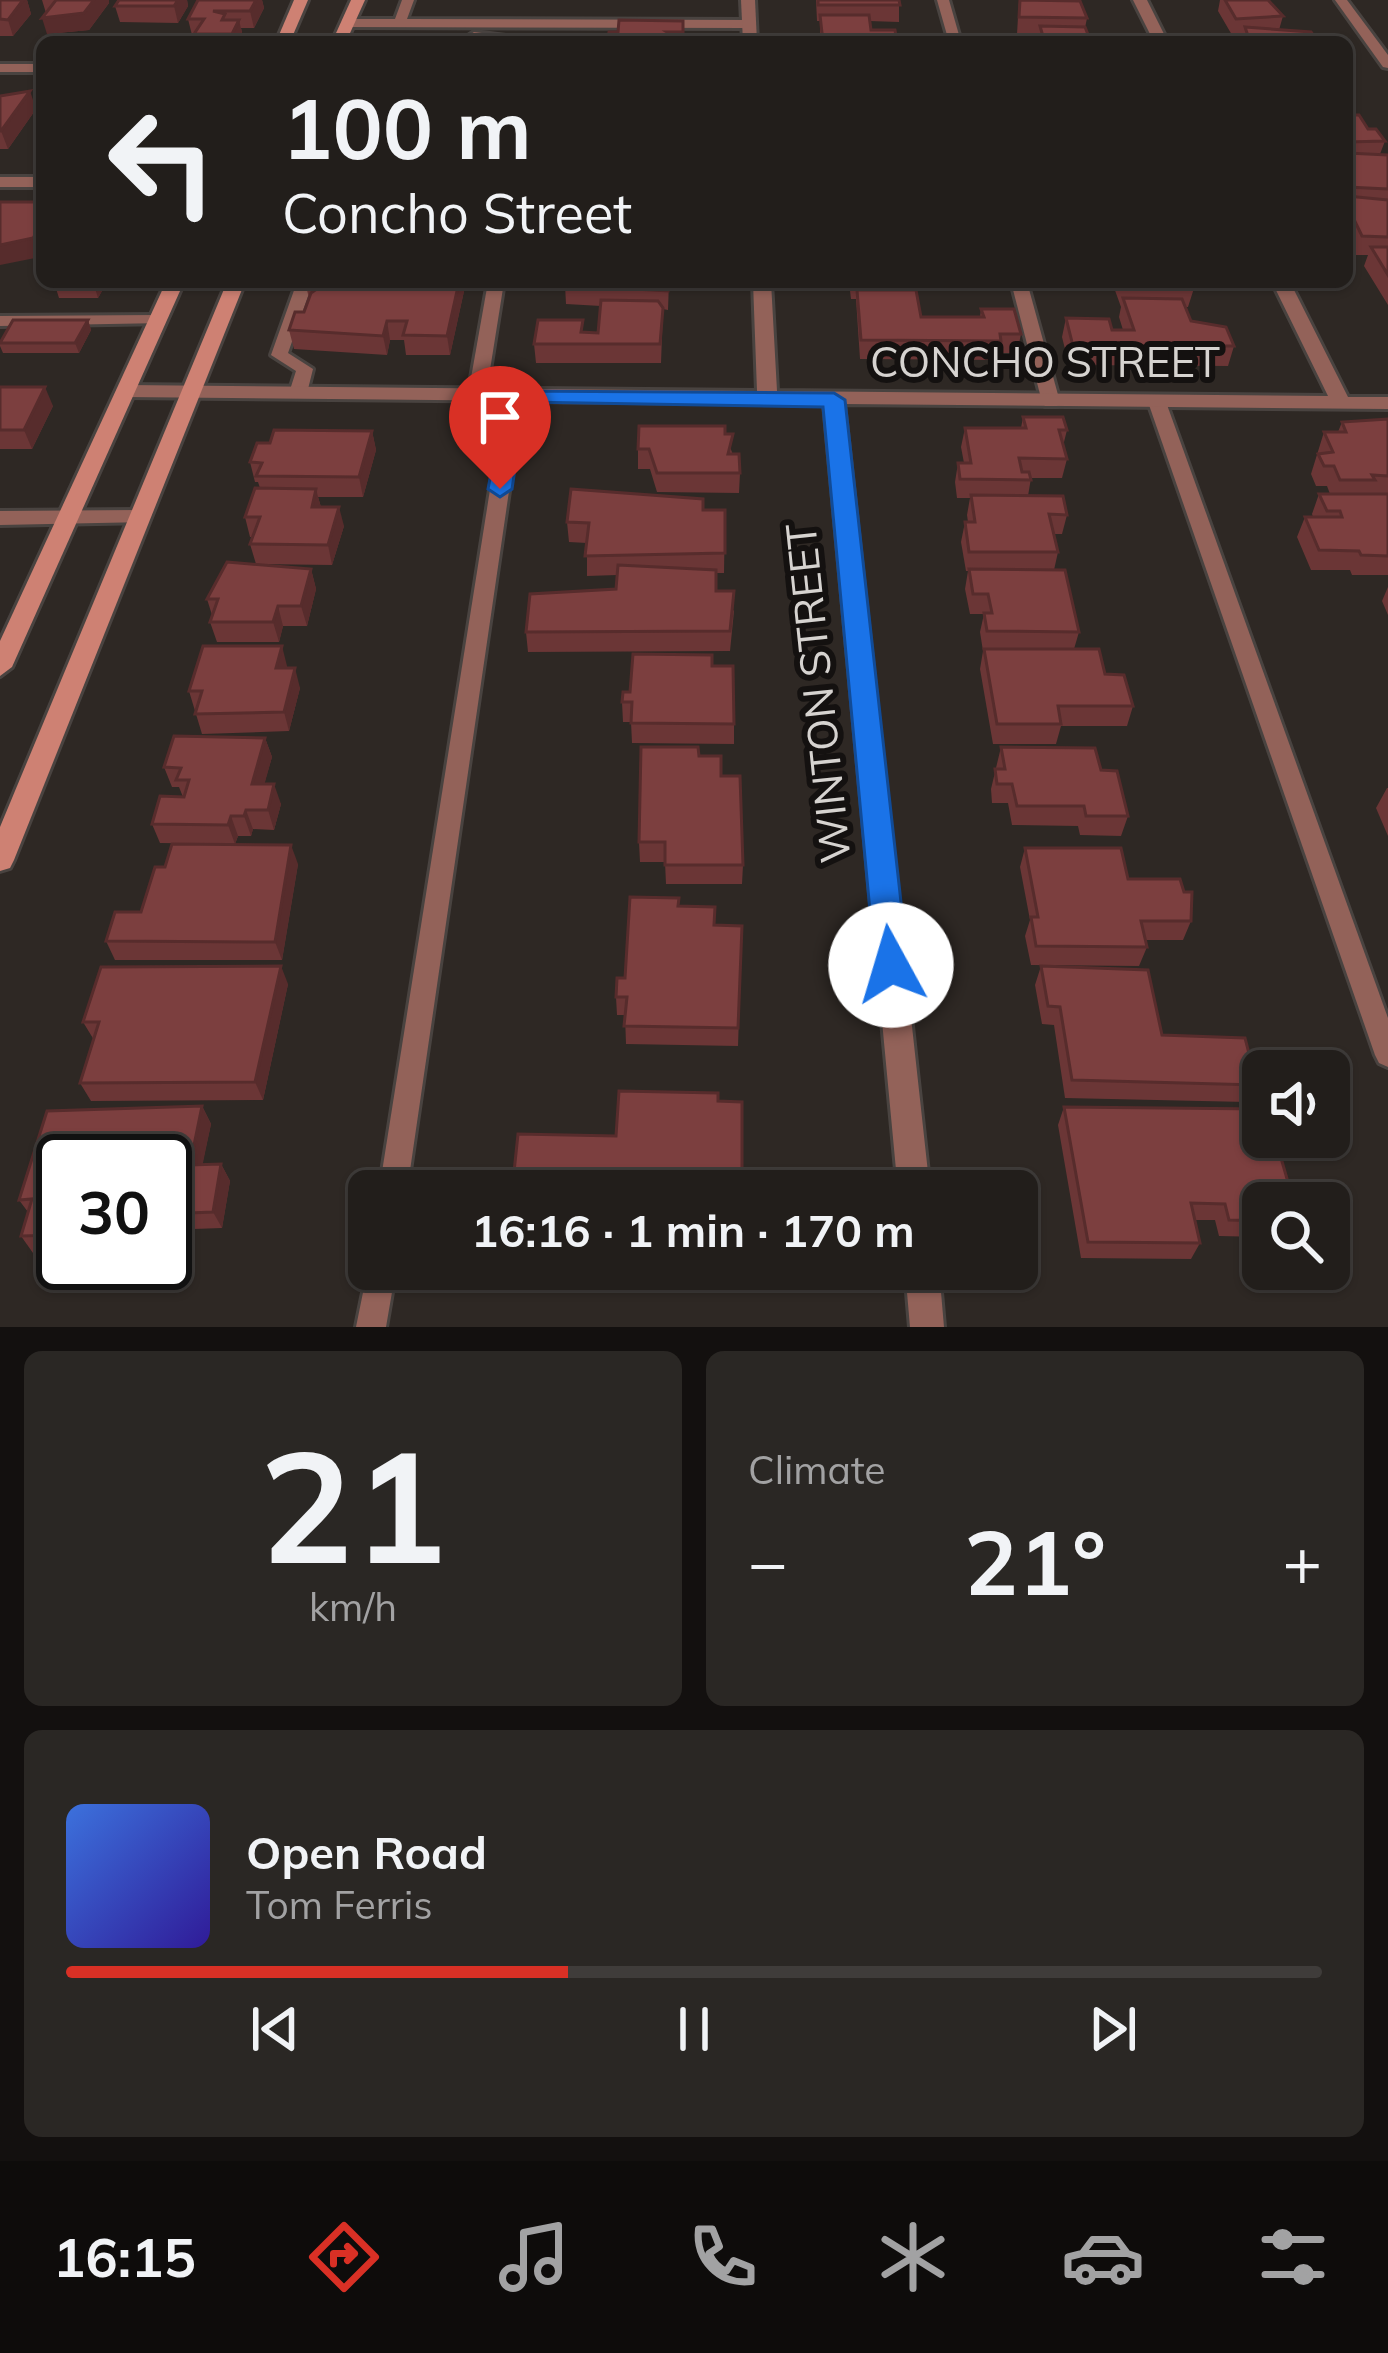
<!DOCTYPE html>
<meta charset="utf-8">
<style>
:root{--surface:#221e1b;--page:#2a2724;--text:#f1f3f6;--muted:#a2a2a3;--line:#3f3c3a;--accent:#d93025}
body{margin:0;font-family:Mulish,sans-serif;background:var(--page);color:var(--text);height:100vh;display:flex;flex-direction:column;font-size:45px;white-space:nowrap}
*{box-sizing:border-box;margin:0}
p{font-size:39px;color:var(--muted)}
.icon{flex:none;width:66px;height:66px;fill:none;stroke:currentColor;stroke-width:2;stroke-linecap:round;stroke-linejoin:round}
.map{position:relative;height:1327px;overflow:hidden}
.details{display:flex;flex-direction:column;gap:24px;padding:24px;background:#13100f;flex:1}
.details>*{flex:none}
.banner{position:absolute;left:36px;top:36px;width:1317px;height:252px;border-radius:18px;box-shadow:0 3px 9px #0004,0 0 0 3px var(--line);background:#221e1b;color:var(--text);overflow:hidden}
.tools{position:absolute;left:1242px;top:1050px;display:grid;gap:24px}
.tools a{display:grid;place-items:center;width:108px;height:108px;border-radius:18px;background:var(--surface);box-shadow:0 3px 9px #0004,0 0 0 3px var(--line);font-size:60px}
.speed{position:absolute;left:36px;top:1134px;display:flex;gap:24px;font-size:60px;font-weight:700;text-align:center}
.speed>*{display:grid;place-content:center;width:156px;height:156px;border-radius:50%;background:var(--surface);box-shadow:0 3px 9px #0004,0 0 0 3px var(--line);line-height:1}
.speed .limit{border:6px solid #111;border-radius:18px;background:#fff;color:#111}
.pin{position:absolute;display:grid;place-items:center;width:102px;height:102px;color:#fff;margin:-123px -51px;border-radius:50% 50% 50% 0;rotate:-45deg;box-shadow:0 0 12px #0007}
.pin .icon{rotate:45deg}
.me{position:absolute;width:132px;margin:-66px;rotate:354deg;stroke-linejoin:round;filter:drop-shadow(0 0 9px #0008)}
.turn{display:flex;align-items:center;gap:42px;height:252px;padding:0 48px;font-size:54px}
.turn .icon{width:156px;height:156px;stroke-width:2.5}
.turn b{display:block;font-size:84px;line-height:102px}
.big{font-size:90px;font-weight:700;line-height:1.1}
.details .widget{flex:1;display:flex;flex-direction:column;justify-content:center;gap:18px;min-width:0;padding:0 42px;border-radius:18px;background:var(--page)}
.details .dial{align-items:center;gap:0}
.dial b{font-size:156px;line-height:1}
.song{display:flex;align-items:center;gap:36px}
.cover{width:144px;height:144px;border-radius:18px;background:linear-gradient(135deg,hsl(220 70% 55%),hsl(250 70% 35%))}
.played{height:12px;border-radius:6px;background:linear-gradient(90deg,var(--accent) 40%,var(--line) 40%)}
.keys{display:flex;justify-content:space-around;direction:ltr}
.heat{display:flex;justify-content:space-between;align-items:center;font-size:66px;direction:ltr}
.details .tiles{flex:1;display:grid;gap:24px;grid-template-columns:1fr 1fr}
.widget:last-child{grid-column:span 2}
.trip{position:absolute;left:348px;top:1170px;width:690px;height:120px;border-radius:18px;background:var(--surface);box-shadow:0 3px 9px #0004,0 0 0 3px var(--line);font-weight:700;line-height:120px;text-align:center}
.menu{display:flex;height:192px;justify-content:space-around;align-items:center;background:#0e0c0b;color:var(--muted)}
.menu .icon{width:84px;height:84px}
.menu .current{color:var(--accent)}
.menu b{font-size:54px;color:var(--text)}
.map>svg:first-child{display:block}
.lines{fill:none;stroke-linecap:round;stroke-linejoin:round}
.lane-casing{stroke:#494340;stroke-width:6}
.street-casing{stroke:#494340;stroke-width:6}
.secondary-casing{stroke:#494340;stroke-width:6}
.lane{fill:#936259;fill-rule:evenodd}
.street{fill:#936259;fill-rule:evenodd}
.secondary{fill:#ce8173;fill-rule:evenodd}
.wall{fill:#6b3636}
.shaded-wall{fill:#572c2c}
.building{fill:#7c3f3f;stroke:#572c2c;stroke-width:3}
.route{fill:#1a73e8;stroke:#114b97;stroke-width:3}
.labels{text-anchor:middle;stroke-width:12;stroke-linejoin:round;paint-order:stroke}
.street-label{font-size:42px;fill:#d6d3d0;stroke:#141110}
</style>
<div class="map">
<svg width="1388" height="1327" viewBox="0 0 1388 1327">
<rect width="100%" height="100%" fill="#2e2824"/>
<g class="lines">
<defs>
<g id="lane">
<path d="M402,0h12l-7,19 342,1 6,4 -6,4 -401,-1 -6,-4 6,-4h47z"/>
<path d="M937,0h12l12,42h-12z"/>
<path d="M1335,0h12l41,55v13l-5,-1z"/>
<path d="M474,32l47,6 6,4 -57,-3 -2,-3z"/>
<rect x="0" y="64" width="42" height="8"/>
<path d="M297,282h16l-25,71 25,16 -6,24 -9,5 -9,-5 7,-22 -25,-16z"/>
<path d="M488,282h16l-18,113 -9,5 -9,-5z"/>
<path d="M1011,282h16l33,120 -3,4h-12l-3,-4z"/>
<path d="M158,315l8,5 -2,3 -164,3v-10z"/>
<path d="M514,390l9,5 -116,796h-28l126,-796z"/>
<path d="M1157,397l9,5 222,616v49l-9,-4 -4,-8 -227,-653z"/>
<path d="M369,1263v6h27l-10,58h-30z"/>
</g>
<g id="street">
<path d="M741,0h14l2,42h-14z"/>
<path d="M1133,0h14l21,42h-14z"/>
<rect x="0" y="177" width="42" height="10"/>
<path d="M753,282h18l6,109 551,5 -56,-114h18l58,115h40v12l-544,-5 86,787h-32l-74,-787 -698,-7 -10,-6 10,-6 631,6z"/>
<path d="M139,510l11,7 -3,5 -147,3v-14z"/>
<path d="M905,1269h34l5,58h-34z"/>
</g>
<g id="secondary">
<path d="M294,0h14l-18,42h-14z"/>
<path d="M351,0h14l-19,42h-14z"/>
<path d="M166,282h18l-172,385 -12,9v-35z"/>
<path d="M227,282h18l-231,578 -4,8 -10,3v-44z"/>
</g>
</defs>
<use href="#lane" class="lane-casing"/>
<use href="#street" class="street-casing"/>
<use href="#secondary" class="secondary-casing"/>
<use href="#lane" class="lane"/>
<use href="#street" class="street"/>
<use href="#secondary" class="secondary"/>
</g>
<g class="wall">
<path d="M0,0h27l4,14 -18,22h-13z"/>
<path d="M42,0h67v3l-20,27 -42,4 -1,-21z"/>
<path d="M119,0h68l1,6 -10,17 -58,-1 -5,-16z"/>
<path d="M198,0h64l2,8 -10,20h-13l2,9 -3,5h-44l-1,-7h-3l-4,-16z"/>
<path d="M816,0h83v22l-30,-1 2,9 26,12h-77v-21h-3z"/>
<path d="M1019,0l68,18 -2,10 4,9 7,5h-59l2,-8h-22z"/>
<path d="M1220,0h48l15,16 -4,14 39,12h-77l2,-7h-11l-14,-24z"/>
<path d="M683,21v21h-76l11,-10z"/>
<path d="M0,96l36,13 -28,40h-8z"/>
<path d="M1347,115l38,26 -5,13 8,1v150l-24,-39 4,-11h-13l-8,-18z"/>
<path d="M54,282h53l-9,16h-39z"/>
<path d="M308,282h158l-16,73h-44l-2,-15h-14l-3,15 -93,-6 -5,-19 15,-18 5,-14 -3,-12z"/>
<path d="M669,282l-1,28 -5,-1 -2,54h-125l-2,-19 50,-11h14l3,-27 -35,-2 -1,-19z"/>
<path d="M849,282h64l-1,8 9,27h59l1,-8 40,25 -4,19h-18l-1,7 -138,-1 -4,-60h-5z"/>
<path d="M1112,282h84l-8,25h-3l6,14 43,25 -6,20 -159,-1 -7,-28 4,-19 46,12h11l-4,-13 2,-10z"/>
<path d="M88,320l3,10 -12,23h-76l-3,-7v-4z"/>
<path d="M0,387l53,19 -21,43h-32z"/>
<path d="M1023,417l44,13 -4,16 4,13 -5,19h-31l-3,18 39,19 -5,19h-9l5,18 -4,18 25,62 -5,17 31,25 28,32 -6,20h-66l-5,18h-63l-13,-75 3,-18 -3,-19 4,-18h-14l-5,-25 3,-18h-2l-5,-29 4,-20h3l-1,-7 3,-17h-13l-2,-16 3,-19h6l-3,-16 4,-19h56z"/>
<path d="M1388,419v156h-36l-2,-5h-39l-14,-33 8,-20h8l-1,-3 7,-20h11l-3,-8h-11l-5,-12 13,-42h14l4,-10z"/>
<path d="M372,431l4,19 -13,47h-45l3,10 23,19 -12,39 -76,-1 -6,-20 3,-7h-3l-5,-20 15,-29 -2,-6h-3l-5,-20 20,-19z"/>
<path d="M725,434l15,39 -1,20 -82,-1 -7,-23h-12v-20z"/>
<path d="M703,510h22l-1,63h-8v18l18,20 -4,40 -202,1 -2,-20 90,-43 1,-14 -30,1v-33l-18,-1 -2,-20z"/>
<path d="M311,569l5,20 -9,37h-24l-4,16h-62l-7,-20 2,-7 -5,-16z"/>
<path d="M1388,587v28l-6,-14z"/>
<path d="M287,666v2l13,20 -11,43 -87,3 -13,-43z"/>
<path d="M712,666l22,58v20l-102,-1 -1,-21h-8l-1,-20 8,-10z"/>
<path d="M265,738l7,19 -8,27 17,20 -7,26 -21,-1 -2,7h-13l-3,8 -75,-1 -8,-19 31,-27 -4,-10h-7l-8,-20z"/>
<path d="M1001,747l100,23 27,46 -7,20 -41,-1 -2,-9 -66,-1 -4,-22h-16l-1,-14z"/>
<path d="M699,756l22,20 22,89 -1,19h-76l-1,-22h-25l-1,-20z"/>
<path d="M1387,788h1v48l-12,-28z"/>
<path d="M1025,848l103,31 63,42 -8,19h-38l2,7 -8,19 -108,-1 -6,-29 5,-16 -10,-53z"/>
<path d="M298,864l-16,96h-167l-9,-19 35,-29z"/>
<path d="M679,898v8l35,19 28,1 -4,120 -112,-2 -1,-29h-8l-1,-18 9,-19z"/>
<path d="M1041,966l121,69 95,50 -10,17 -182,-4 -11,-73 -12,-1 -7,-39z"/>
<path d="M288,984l-25,116 -172,1 -11,-18 14,-43 -11,-18z"/>
<path d="M718,1101l24,1v89h-230l104,-55z"/>
<path d="M202,1106l9,18 -9,41 19,-1 9,17 -8,47 -57,2v-69h-102v90l-30,2 -12,-17 7,-24 -9,-12 28,-89z"/>
<path d="M1064,1107l199,96v34l-44,-1 -4,-16h-20l5,23 -9,16 -110,-1 -23,-133z"/>
</g>
<g class="shaded-wall">
<path d="M23,0h4l4,14 -18,22 -5,-16z"/>
<path d="M94,0h15v3l-20,27 -42,4 -5,-16z"/>
<path d="M178,0h9l1,6 -10,17 -4,-17z"/>
<path d="M256,0h6l2,8 -10,20 -4,-17z"/>
<path d="M239,20l4,17 -3,5h-7l-1,-8z"/>
<path d="M30,91l6,18 -28,40 -7,-18z"/>
<path d="M42,224v29l-2,4 -40,8v-20z"/>
<path d="M93,282h14l-9,16z"/>
<path d="M459,282h7l-16,73 -3,-19z"/>
<path d="M88,320l3,10 -12,23 -4,-10z"/>
<path d="M387,321l3,19 -3,15 -4,-19z"/>
<path d="M45,387l8,19 -21,43 -8,-19z"/>
<path d="M372,431l4,19 -13,47 -4,-20z"/>
<path d="M316,489l5,19 -9,-1z"/>
<path d="M339,507l5,19 -12,39 -4,-20z"/>
<path d="M311,569l5,20 -9,37 -6,-20z"/>
<path d="M278,606l5,20 -4,16 -6,-20z"/>
<path d="M282,646l5,20 -6,22 -5,-20z"/>
<path d="M295,668l5,20 -11,43 -5,-19z"/>
<path d="M265,738l7,19 -13,47 -7,-20z"/>
<path d="M274,784l7,20 -7,26 -6,-20z"/>
<path d="M246,810l7,19 -2,7 -7,-20z"/>
<path d="M231,816l7,20 -3,8 -7,-19z"/>
<path d="M291,845l7,19 -16,96 -7,-18z"/>
<path d="M281,966l7,18 -25,116 -8,-18z"/>
<path d="M202,1106l9,18 -12,58 -9,-17z"/>
<path d="M221,1164l9,17 -8,47 -9,-16z"/>
</g>
<g class="building">
<path d="M0,0h23l-15,20 -8,-1z"/>
<path d="M56,0h38l-10,13 -42,5z"/>
<path d="M119,0h59l-4,6h-59z"/>
<path d="M198,0h58l-6,11h-37l12,3 -3,6h17l-7,14h-38l10,-15h-16z"/>
<path d="M818,0h81l1,5h-82z"/>
<path d="M1020,0l60,1 7,17 -68,-1z"/>
<path d="M1225,0h43l15,16 -47,3z"/>
<path d="M820,15h49l2,15h24l2,12 -70,-1 -5,-8z"/>
<path d="M619,20l64,1v11h-16l5,3 -4,7h-61l2,-10h9z"/>
<path d="M1040,26l45,1 4,10h5l2,5h-56l-1,-2h5z"/>
<path d="M1245,27l66,5 7,10h-68z"/>
<path d="M30,91l-29,40h-1v-35z"/>
<path d="M1347,115h12l9,14h8l9,12 -38,1z"/>
<path d="M1347,153l41,2v34l-41,-2z"/>
<path d="M1347,196l41,4v37l-26,-1 -15,-31z"/>
<path d="M0,202h42v22l-9,14 -33,7z"/>
<path d="M1371,247h17v28z"/>
<path d="M308,282h151l-12,54 -44,-1 4,-14h-20l-4,15 -94,-6 6,-18h9l7,-19 10,-7h-15z"/>
<path d="M566,282h102v9l-103,-6z"/>
<path d="M1123,282h68l2,6h-68z"/>
<path d="M857,290h59l5,27h63l-3,-8h33l7,25h-21l1,7 -140,-1z"/>
<path d="M1123,298l59,1 9,22 35,6 8,19h-161l-7,-28 43,1 3,11h22z"/>
<path d="M601,300l57,1 5,7 -3,36h-126l4,-24h45l-2,12 17,1z"/>
<path d="M13,320h75l-13,23h-75z"/>
<path d="M0,387h45l-21,43h-24z"/>
<path d="M1023,417h40l4,13h-8l8,29 -48,-1 3,14h7l2,8 -71,-1 -2,-16h13l-6,-35h61z"/>
<path d="M1388,419v57l-16,-1 3,5h-35l-6,-14h-10l-6,-12 15,-2 -9,-20h22l-4,-10z"/>
<path d="M639,426h86v8h8l-5,20h11l1,19h-83l-8,-24h-11z"/>
<path d="M274,430l98,1 -13,46 -103,-1 6,-13 -12,-1 7,-19h13z"/>
<path d="M255,488l61,1 -4,18h27l-11,38 -78,-1 10,-27h-15z"/>
<path d="M571,489l132,10v11h22v43l-140,3 4,-33 -22,-1z"/>
<path d="M1319,494h69v62l-27,-1 -2,-4 -40,-1 -14,-33h37l-2,-6h-13z"/>
<path d="M971,495l92,1 4,19 -18,-1 9,38h-89l-4,-30h10z"/>
<path d="M227,562l84,7 -10,37h-23l-5,16h-63l8,-23h-11z"/>
<path d="M618,565l98,5v21h18l-4,40 -204,1 4,-38 86,-5z"/>
<path d="M969,569l96,1 14,62 -92,-1 -3,-18h8l-4,-19h-15z"/>
<path d="M203,646h79l-6,22h19l-11,44 -89,2 7,-23h-13z"/>
<path d="M984,649h115l6,25 19,1 9,31h-75l3,18h-64z"/>
<path d="M633,654l79,1v11h21l1,58 -103,-1 1,-21h-10l1,-10h7z"/>
<path d="M174,736l91,2 -13,46h22l-6,26h-22l-2,6h-13l-3,9 -76,-1 8,-28 24,1 5,-17h-13l5,-12 -17,-1z"/>
<path d="M641,747h57l1,9h22v20h19l3,89h-78v-23h-26z"/>
<path d="M1001,747l94,1 6,22 16,1 11,45h-42l-2,-10h-67l-5,-22h-15l-2,-15h10z"/>
<path d="M172,844l119,1 -16,97 -169,-1 9,-29h26l14,-45h10z"/>
<path d="M1025,848h96l7,31h52l4,13h8l-1,29h-50l6,26 -111,-1 -5,-29h7z"/>
<path d="M630,897l49,1 -1,8 37,1 -1,18 28,1 -4,102 -114,-2 3,-29h-11l1,-19h8z"/>
<path d="M281,966l-26,116 -175,1 19,-61h-16l18,-55z"/>
<path d="M1041,966l107,4 14,65 83,3 12,47 -185,-5 -12,-73 -12,-1z"/>
<path d="M619,1091l99,2v8l24,1v87l-23,-1v3h-118l1,-8 -43,-1 -1,9h-46l6,-57 98,2z"/>
<path d="M202,1106l-12,59 31,-1 -8,48 -48,2v-53h-102v74l-42,1 11,-37 -13,1 28,-89z"/>
<path d="M1064,1107l199,2v28h12l19,66h-31v18l-34,-1 -4,-16 -34,-1 9,40 -112,-1z"/>
</g>
<path class="route" d="M507,391l327,2 11,7 63,565 -5,10h-23l-5,-10 -52,-558 -298,-5 -13,87 -12,8 -12,-8z"/>
<g class="labels">
<g class="street-label">
<text x="1045" y="377">CONCHO STREET</text>
<text transform="translate(818 693) rotate(-96)" y="15">WINTON STREET</text>
</g>
</g>
</svg>
<div class="tools">
<a><svg class="icon" aria-label="sound" viewBox="0 0 24 24"><path d="M4 9h4l5-4v14l-5-4H4zM17 9q2 3 0 6"/></svg></a>
<a><svg class="icon" aria-label="search" viewBox="0 0 24 24"><circle cx="10" cy="10" r="6"/><path d="M15 15l6 6"/></svg></a>
</div>
<div class="speed"><div class="limit">30</div></div>
<div class="pin" style="left:500px;top:489px;background:#d93025"><svg class="icon" aria-label="arrive" viewBox="0 0 24 24"><path d="M6 21V4h12l-3 4 3 4H6"/></svg></div>
<svg class="me" style="left:891px;top:965px" viewBox="-20 -20 40 40"><circle r="19" fill="#fff"/><path d="M0-13L10 11 0 6-10 11z" fill="#1a73e8"/></svg>
<div class="trip">16:16 · 1 min · 170 m</div>
<div class="banner">
<div class="turn"><svg class="icon" aria-label="left" viewBox="0 0 24 24"><path d="M17 20v-9H6M10 6l-5 5 5 5"/></svg><div><b>100 m</b>Concho Street</div></div>
</div>
</div>
<section class="details">
<div class="tiles">
<div class="widget dial"><b>21</b><p>km/h</p></div>
<div class="widget"><p>Climate</p>
<div class="heat"><a>−</a><b class="big">21°</b><a>+</a></div>
</div>
<div class="widget">
<div class="song"><i class="cover"></i><div><b>Open Road</b><p>Tom Ferris</p></div></div>
<div class="played"></div>
<div class="keys"><svg class="icon" aria-label="previous" viewBox="0 0 24 24"><path d="M18 5L8 12l10 7zM5 5v14"/></svg><svg class="icon" aria-label="pause" viewBox="0 0 24 24"><path d="M8 5v14M16 5v14"/></svg><svg class="icon" aria-label="next" viewBox="0 0 24 24"><path d="M6 5l10 7-10 7zM19 5v14"/></svg></div>
</div>
</div>
</section>
<nav class="menu">
<b>16:15</b>
<svg class="icon current" aria-label="directions" viewBox="0 0 24 24"><path d="M12 3l9 9-9 9-9-9zM9 14v-3h6M13 9l2 2-2 2"/></svg>
<svg class="icon" aria-label="music" viewBox="0 0 24 24"><path d="M9 18V5l10-2v13"/><circle cx="6" cy="18" r="3"/><circle cx="16" cy="16" r="3"/></svg>
<svg class="icon" aria-label="phone" viewBox="0 0 24 24"><path d="M5 4h4l2 5-3 2q2 4 5 5l2-3 5 2v4C11 20 4 13 5 4z"/></svg>
<svg class="icon" aria-label="climate" viewBox="0 0 24 24"><path d="M12 3v18M4 7l16 10M4 17L20 7"/></svg>
<svg class="icon" aria-label="car" viewBox="0 0 24 24"><path d="M5 17H2v-5l4-1 3-4h7l3 4 3 1v5h-3M9 17h6M6 11h13"/><circle cx="7" cy="17" r="2"/><circle cx="17" cy="17" r="2"/></svg>
<svg class="icon" aria-label="filters" viewBox="0 0 24 24"><path d="M4 7h16M4 17h16"/><circle cx="9" cy="7" r="2"/><circle cx="15" cy="17" r="2"/></svg>
</nav>
